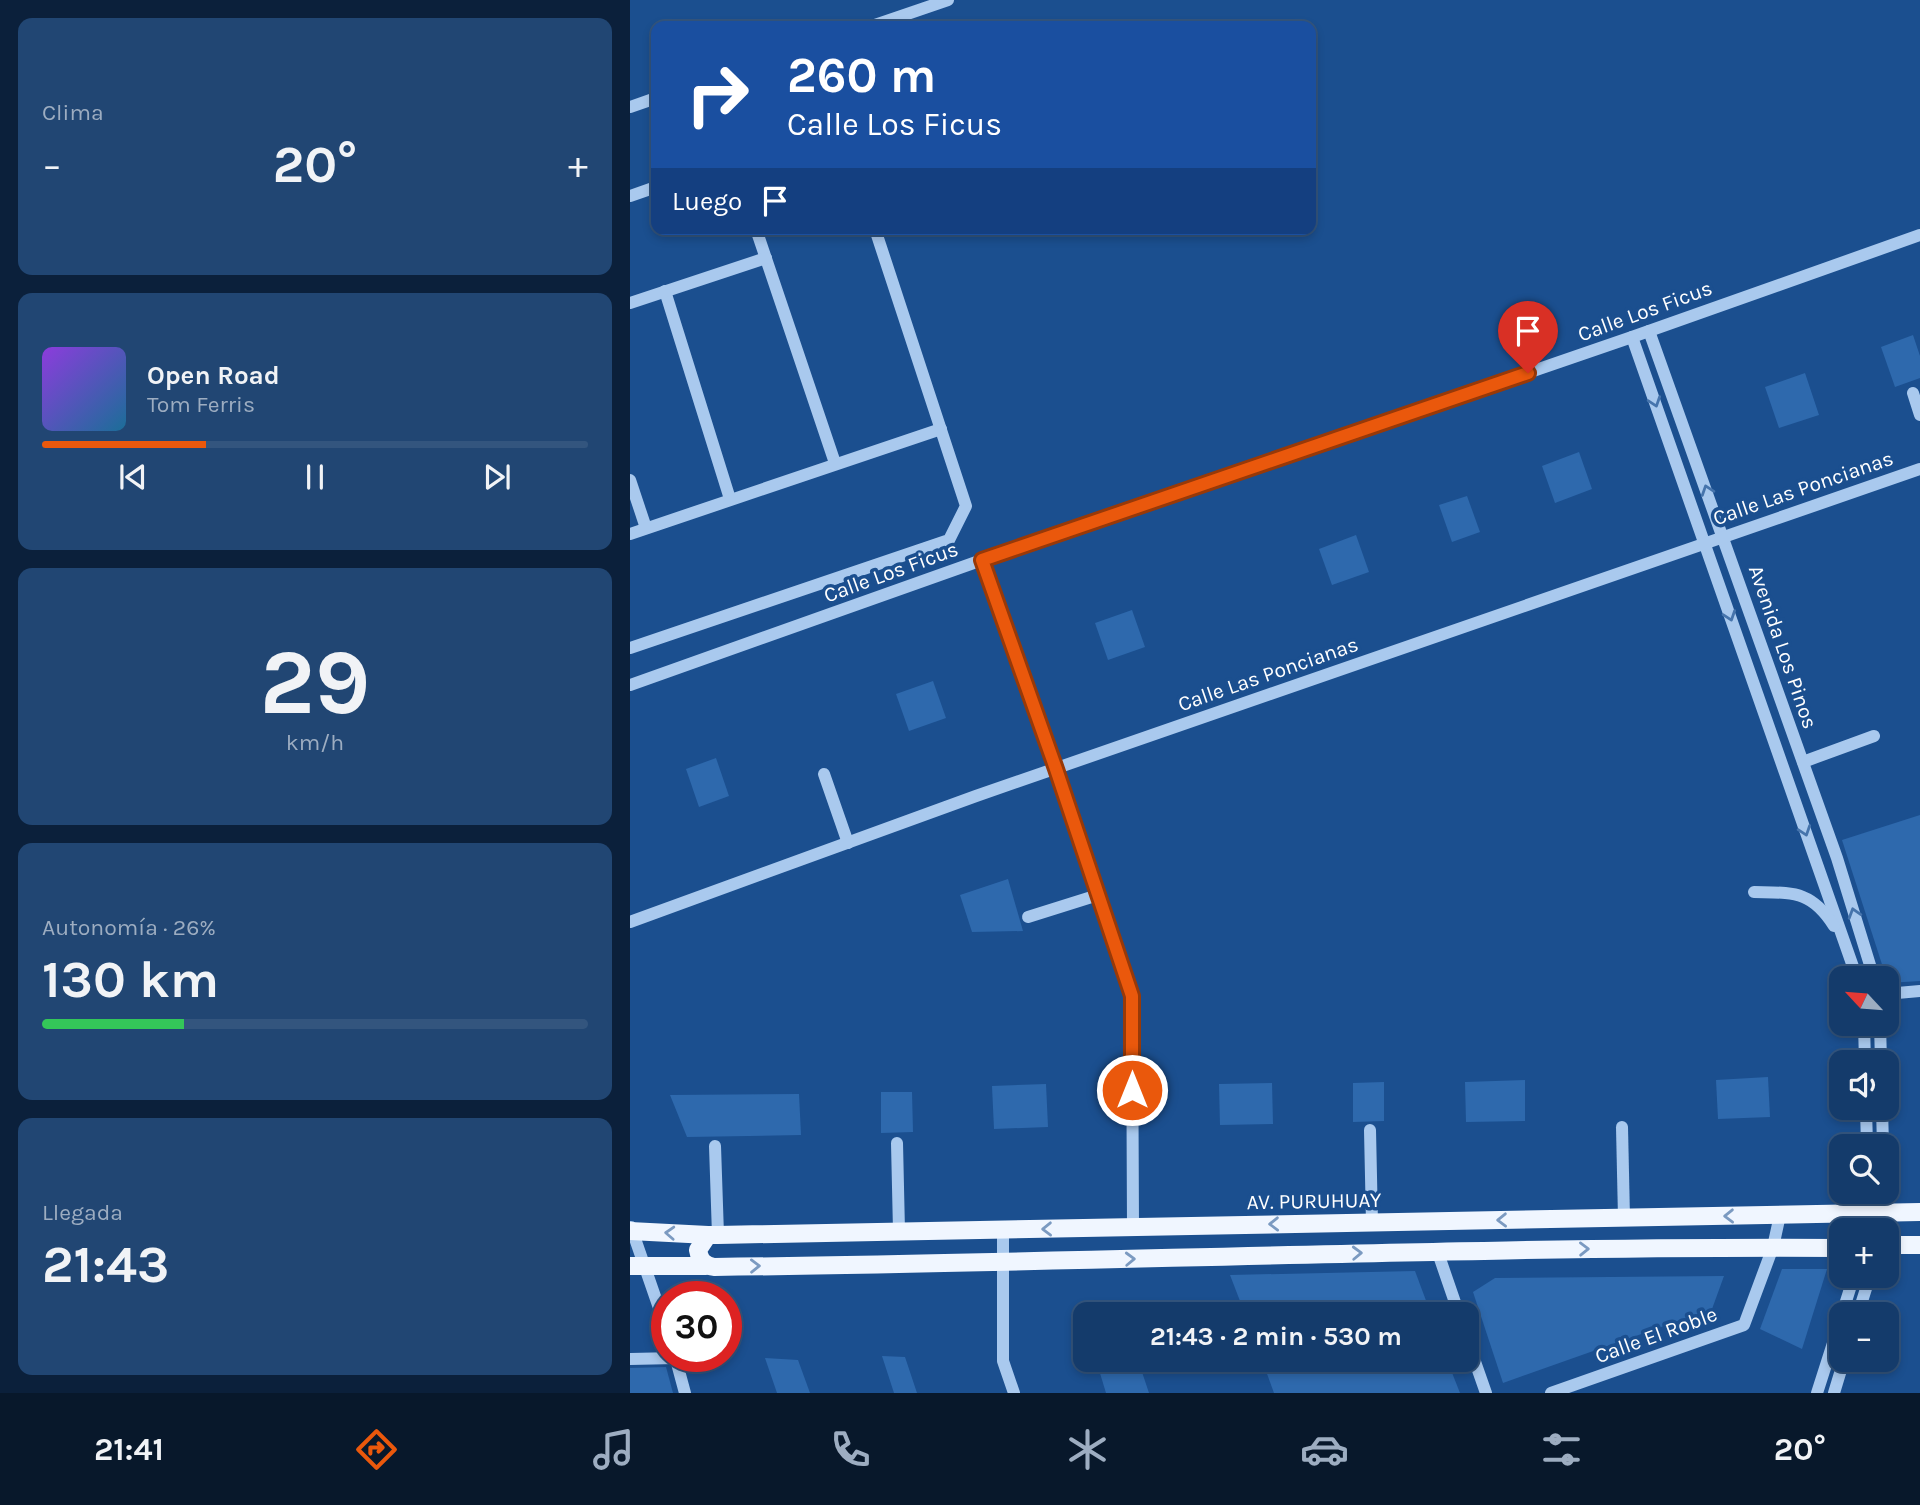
<!DOCTYPE html>
<html lang="es">
<meta charset="utf-8">
<style>
:root{--surface:#143b6b;--page:#214673;--text:#f1f3f6;--muted:#9dadc1;--line:#33557e;--accent:#ea580c}
body{margin:0;font-family:Karla,sans-serif;background:var(--page);color:var(--text);height:100vh;display:flex;flex-direction:column;font-size:26px;white-space:nowrap}
*{box-sizing:border-box;margin:0}
p{font-size:23px;color:var(--muted)}
.icon{flex:none;width:38px;height:38px;fill:none;stroke:currentColor;stroke-width:2;stroke-linecap:round;stroke-linejoin:round}
.map{position:relative;flex:1;overflow:hidden}
.side{display:flex;flex-direction:column;gap:18px;padding:18px;background:#0b203b;width:630px}
.side>*{flex:none}
.banner{position:absolute;left:21px;top:21px;width:665px;height:214px;border-radius:14px;box-shadow:0 4px 10px #0003,0 0 0 2px var(--line);background:#1a4fa0;color:#fff;overflow:hidden}
.needle{width:46px;rotate:296deg}
.fabs{position:absolute;left:1199px;top:966px;display:grid;gap:14px}
.fabs a{display:grid;place-items:center;width:70px;height:70px;border-radius:14px;background:var(--surface);box-shadow:0 4px 10px #0003,0 0 0 2px var(--line);font-size:35px}
.speed{position:absolute;left:21px;top:1281px;display:flex;gap:14px;font-size:35px;font-weight:700;text-align:center}
.speed>*{display:grid;place-content:center;width:91px;height:91px;border-radius:50%;background:var(--surface);box-shadow:0 4px 10px #0003,0 0 0 2px var(--line);line-height:1}
.speed .limit{border:10px solid #d22;background:#fff;color:#111}
.pin{position:absolute;display:grid;place-items:center;width:60px;height:60px;color:#fff;margin:-72px -30px;border-radius:50% 50% 50% 0;rotate:-45deg;box-shadow:0 0 7px #0007}
.pin .icon{rotate:45deg}
.me{position:absolute;width:77px;margin:-38px;rotate:0deg;stroke-linejoin:round;filter:drop-shadow(0 0 5px #0008)}
.turn{display:flex;align-items:center;gap:24px;height:147px;padding:0 21px;font-size:32px}
.turn .icon{width:91px;height:91px;stroke-width:2.5}
.turn b{display:block;font-size:49px;line-height:60px}
.then{display:flex;align-items:center;height:66px;padding:0 21px;background:#0003;gap:14px;font-size:26px}
.big{font-size:52px;font-weight:700;line-height:1.1}
.side .tile{flex:1;display:flex;flex-direction:column;justify-content:center;gap:10px;min-width:0;padding:0 24px;border-radius:14px;background:var(--page)}
.side .dial{align-items:center;gap:0}
.dial b{font-size:91px;line-height:1}
.song{display:flex;align-items:center;gap:21px}
.cover{width:84px;height:84px;border-radius:10px;background:linear-gradient(135deg,hsl(270 70% 55%),hsl(200 70% 35%))}
.played{height:7px;border-radius:4px;background:linear-gradient(90deg,var(--accent) 30%,var(--line) 30%)}
.keys{display:flex;justify-content:space-around;direction:ltr}
.heat{display:flex;justify-content:space-between;align-items:center;font-size:38px;direction:ltr}
.charge{height:10px;border-radius:5px;background:linear-gradient(90deg,#34c759 26%,var(--line) 0)}
.trip{position:absolute;left:443px;top:1302px;width:406px;height:70px;border-radius:14px;background:var(--surface);box-shadow:0 4px 10px #0003,0 0 0 2px var(--line);font-weight:700;line-height:70px;text-align:center}
.tab-bar{display:flex;height:112px;justify-content:space-around;align-items:center;background:#08182b;color:var(--muted)}
.tab-bar .icon{width:49px;height:49px}
.tab-bar .active{color:var(--accent)}
.tab-bar b{font-size:32px;color:var(--text)}
main{display:flex;flex:1;min-height:0}
.map>svg:first-child{display:block}
.green{fill:#2e69ad}
.lines{fill:none;stroke-linecap:round;stroke-linejoin:round}
.minor{stroke:#a9c9ee;stroke-width:12}
.major{stroke:#f0f6ff;stroke-width:18}
.oneway{stroke:#4674ac}
.oneway2{stroke:#7b9ac1}
.route-casing{stroke:#983908;stroke-width:18}
.route{stroke:#ea580c;stroke-width:12}
.labels{text-anchor:middle;stroke-width:7;stroke-linejoin:round;paint-order:stroke}
.street-label{font-size:21px;fill:#fff;stroke:#1b4f8f}
</style>
<main>
<section class="side">
<div class="tile"><p>Clima</p>
<div class="heat"><a>−</a><b class="big">20°</b><a>+</a></div>
</div>
<div class="tile">
<div class="song"><i class="cover"></i><div><b>Open Road</b><p>Tom Ferris</p></div></div>
<div class="played"></div>
<div class="keys"><svg class="icon" aria-label="previous" viewBox="0 0 24 24"><path d="M18 5L8 12l10 7zM5 5v14"/></svg><svg class="icon" aria-label="pause" viewBox="0 0 24 24"><path d="M8 5v14M16 5v14"/></svg><svg class="icon" aria-label="next" viewBox="0 0 24 24"><path d="M6 5l10 7-10 7zM19 5v14"/></svg></div>
</div>
<div class="tile dial"><b>29</b><p>km/h</p></div>
<div class="tile"><p>Autonomía · 26%</p><b class="big">130 km</b><div class="charge"></div></div>
<div class="tile"><p>Llegada</p><b class="big">21:43</b></div>
</section>
<div class="map">
<svg width="1290" height="1393" viewBox="0 0 1290 1393">
<rect width="100%" height="100%" fill="#1b4f8f"/>
<g class="green">
<path d="M1283,335l7,21v22l-25,9 -14,-40z"/>
<path d="M1175,373l14,42 -40,13 -14,-41z"/>
<path d="M949,452l13,37 -37,14 -13,-37z"/>
<path d="M837,496l13,36 -28,10 -13,-37z"/>
<path d="M726,535l13,37 -37,13 -13,-36z"/>
<path d="M502,610l13,37 -37,13 -13,-37z"/>
<path d="M303,681l13,37 -37,13 -13,-37z"/>
<path d="M86,758l13,38 -30,11 -13,-38z"/>
<path d="M1290,815v166l-32,2 -46,-143z"/>
<path d="M378,879l15,52 -51,1 -12,-37z"/>
<path d="M1138,1077l2,40 -52,2 -2,-39z"/>
<path d="M895,1080v41l-59,1 -1,-40z"/>
<path d="M754,1082v39l-31,1v-39z"/>
<path d="M642,1083l1,41 -53,1 -1,-41z"/>
<path d="M416,1084l2,43 -54,2 -2,-43z"/>
<path d="M251,1092h31l1,40 -32,1z"/>
<path d="M169,1094l2,41 -114,2 -17,-42z"/>
<path d="M1152,1269h45l-25,80 -42,-20z"/>
<path d="M785,1271l16,43h-186l-15,-39z"/>
<path d="M1094,1276l-12,33 -209,74 -30,-91 22,-14z"/>
<path d="M252,1356l23,1 12,36h-23z"/>
<path d="M135,1358l33,2 12,33h-33z"/>
<path d="M466,1360h42l11,33h-43z"/>
<path d="M632,1360h185l13,33h-186z"/>
<path d="M36,1367l7,26h-43v-25z"/>
</g>
<g class="lines">
<g class="minor">
<path d="M242,26l76,-26"/>
<path d="M0,107l26,-9"/>
<path d="M0,196l26,-9"/>
<path d="M126,229l79,234"/>
<path d="M35,291l65,208"/>
<path d="M0,303l136,-45"/>
<path d="M1019,331l188,527 37,120"/>
<path d="M1002,337l225,641"/>
<path d="M1283,393l7,22"/>
<path d="M0,480l16,48"/>
<path d="M0,534l311,-105"/>
<path d="M352,560l74,209 76,227 1,231"/>
<path d="M0,648l319,-108 17,-34 -91,-277"/>
<path d="M0,685l352,-125 650,-223 288,-102"/>
<path d="M1173,762l71,-26"/>
<path d="M194,774l24,69"/>
<path d="M1124,892c39,1 57,-2 80,34"/>
<path d="M398,917l70,-22"/>
<path d="M0,922l346,-126 944,-327"/>
<path d="M1256,994l34,-3"/>
<path d="M1234,1024l1,38"/>
<path d="M1250,1024l1,38"/>
<path d="M1236,1108l1,38"/>
<path d="M1252,1108l1,38"/>
<path d="M992,1127l2,91"/>
<path d="M740,1130l2,93"/>
<path d="M267,1143l2,88"/>
<path d="M85,1146l3,89"/>
<path d="M1,1227l36,104"/>
<path d="M373,1229v132l11,32"/>
<path d="M1236,1230l2,-38"/>
<path d="M1252,1230l2,-38"/>
<path d="M807,1250l22,64"/>
<path d="M1212,1314l12,-38"/>
<path d="M1228,1314l12,-38"/>
<path d="M836,1336l20,57"/>
<path d="M45,1356l10,37"/>
<path d="M0,1359l46,-1"/>
<path d="M921,1393l193,-68 29,-78 7,-32"/>
<path d="M1187,1393l24,-75"/>
<path d="M1204,1393l10,-33"/>
</g>
<g class="major">
<path d="M0,1231l78,4"/>
<path d="M1256,1245h34"/>
<path d="M1211,1248c-376,-2 -751,15 -1127,19 -11,-2 -14,-7 -16,-17l10,-15h10l1202,-23"/>
<path d="M0,1266h76"/>
</g>
</g>
<defs><path id="oneway-chevron" d="M-2-3.5L2.5 0L-2 3.5" fill="none" stroke-width="1.6" stroke-linecap="round" stroke-linejoin="round" transform="scale(1.75)"/></defs>
<g class="oneway">
<use href="#oneway-chevron" transform="translate(1025 402) rotate(71)"/>
<use href="#oneway-chevron" transform="translate(1077 490) rotate(-109)"/>
<use href="#oneway-chevron" transform="translate(1100 616) rotate(71)"/>
<use href="#oneway-chevron" transform="translate(1175 831) rotate(71)"/>
<use href="#oneway-chevron" transform="translate(1224 913) rotate(-107)"/>
</g>
<g class="oneway2">
<use href="#oneway-chevron" transform="translate(1099 1216) rotate(179)"/>
<use href="#oneway-chevron" transform="translate(872 1220) rotate(179)"/>
<use href="#oneway-chevron" transform="translate(644 1224) rotate(179)"/>
<use href="#oneway-chevron" transform="translate(417 1229) rotate(179)"/>
<use href="#oneway-chevron" transform="translate(40 1233) rotate(-177)"/>
<use href="#oneway-chevron" transform="translate(954 1249) rotate(-1)"/>
<use href="#oneway-chevron" transform="translate(727 1253) rotate(-2)"/>
<use href="#oneway-chevron" transform="translate(500 1259) rotate(-2)"/>
<use href="#oneway-chevron" transform="translate(125 1266) rotate(-1)"/>
</g>
<g class="lines">
<defs>
<path id="route" d="M502,1090v-94l-76,-227 -74,-209 546,-187"/>
</defs>
<use href="#route" class="route-casing"/>
<use href="#route" class="route"/>
</g>
<g class="labels">
<g class="street-label">
<text transform="translate(1015 311) rotate(-20)" y="7">Calle Los Ficus</text>
<text transform="translate(1173 488) rotate(-19)" y="7">Calle Las Poncianas</text>
<text transform="translate(261 572) rotate(-20)" y="7">Calle Los Ficus</text>
<text transform="translate(1153 647) rotate(71)" y="7">Avenida Los Pinos</text>
<text transform="translate(638 674) rotate(-19)" y="7">Calle Las Poncianas</text>
<text transform="translate(684 1201) rotate(-1)" y="7">AV. PURUHUAY</text>
<text transform="translate(1026 1335) rotate(-20)" y="7">Calle El Roble</text>
</g>
</g>
</svg>
<div class="fabs">
<a><svg class="needle" viewBox="-14 -14 28 28"><path d="M0-13l5 13h-10z" fill="#e53935"/><path d="M0 13l5-13h-10z" fill="#9dadc1"/></svg></a>
<a><svg class="icon" aria-label="sound" viewBox="0 0 24 24"><path d="M4 9h4l5-4v14l-5-4H4zM17 9q2 3 0 6"/></svg></a>
<a><svg class="icon" aria-label="search" viewBox="0 0 24 24"><circle cx="10" cy="10" r="6"/><path d="M15 15l6 6"/></svg></a>
<a>+</a>
<a>−</a>
</div>
<div class="speed"><div class="limit">30</div></div>
<div class="pin" style="left:898px;top:373px;background:#d93025"><svg class="icon" aria-label="arrive" viewBox="0 0 24 24"><path d="M6 21V4h12l-3 4 3 4H6"/></svg></div>
<svg class="me" style="left:502px;top:1090px" viewBox="-20 -20 40 40"><circle r="17" fill="#ea580c" stroke="#fff" stroke-width="3"/><path d="M0-11L8 9 0 5-8 9z" fill="#fff"/></svg>
<div class="trip">21:43 · 2 min · 530 m</div>
<div class="banner">
<div class="turn"><svg class="icon" aria-label="right" viewBox="0 0 24 24"><path d="M7 20v-9h11M14 6l5 5-5 5"/></svg><div><b>260 m</b>Calle Los Ficus</div></div>
<div class="then">Luego<svg class="icon" aria-label="arrive" viewBox="0 0 24 24"><path d="M6 21V4h12l-3 4 3 4H6"/></svg></div>
</div>
</div>
</main>
<nav class="tab-bar">
<b>21:41</b>
<svg class="icon active" aria-label="directions" viewBox="0 0 24 24"><path d="M12 3l9 9-9 9-9-9zM9 14v-3h6M13 9l2 2-2 2"/></svg>
<svg class="icon" aria-label="music" viewBox="0 0 24 24"><path d="M9 18V5l10-2v13"/><circle cx="6" cy="18" r="3"/><circle cx="16" cy="16" r="3"/></svg>
<svg class="icon" aria-label="phone" viewBox="0 0 24 24"><path d="M5 4h4l2 5-3 2q2 4 5 5l2-3 5 2v4C11 20 4 13 5 4z"/></svg>
<svg class="icon" aria-label="climate" viewBox="0 0 24 24"><path d="M12 3v18M4 7l16 10M4 17L20 7"/></svg>
<svg class="icon" aria-label="car" viewBox="0 0 24 24"><path d="M5 17H2v-5l4-1 3-4h7l3 4 3 1v5h-3M9 17h6M6 11h13"/><circle cx="7" cy="17" r="2"/><circle cx="17" cy="17" r="2"/></svg>
<svg class="icon" aria-label="filters" viewBox="0 0 24 24"><path d="M4 7h16M4 17h16"/><circle cx="9" cy="7" r="2"/><circle cx="15" cy="17" r="2"/></svg>
<b>20°</b>
</nav>
